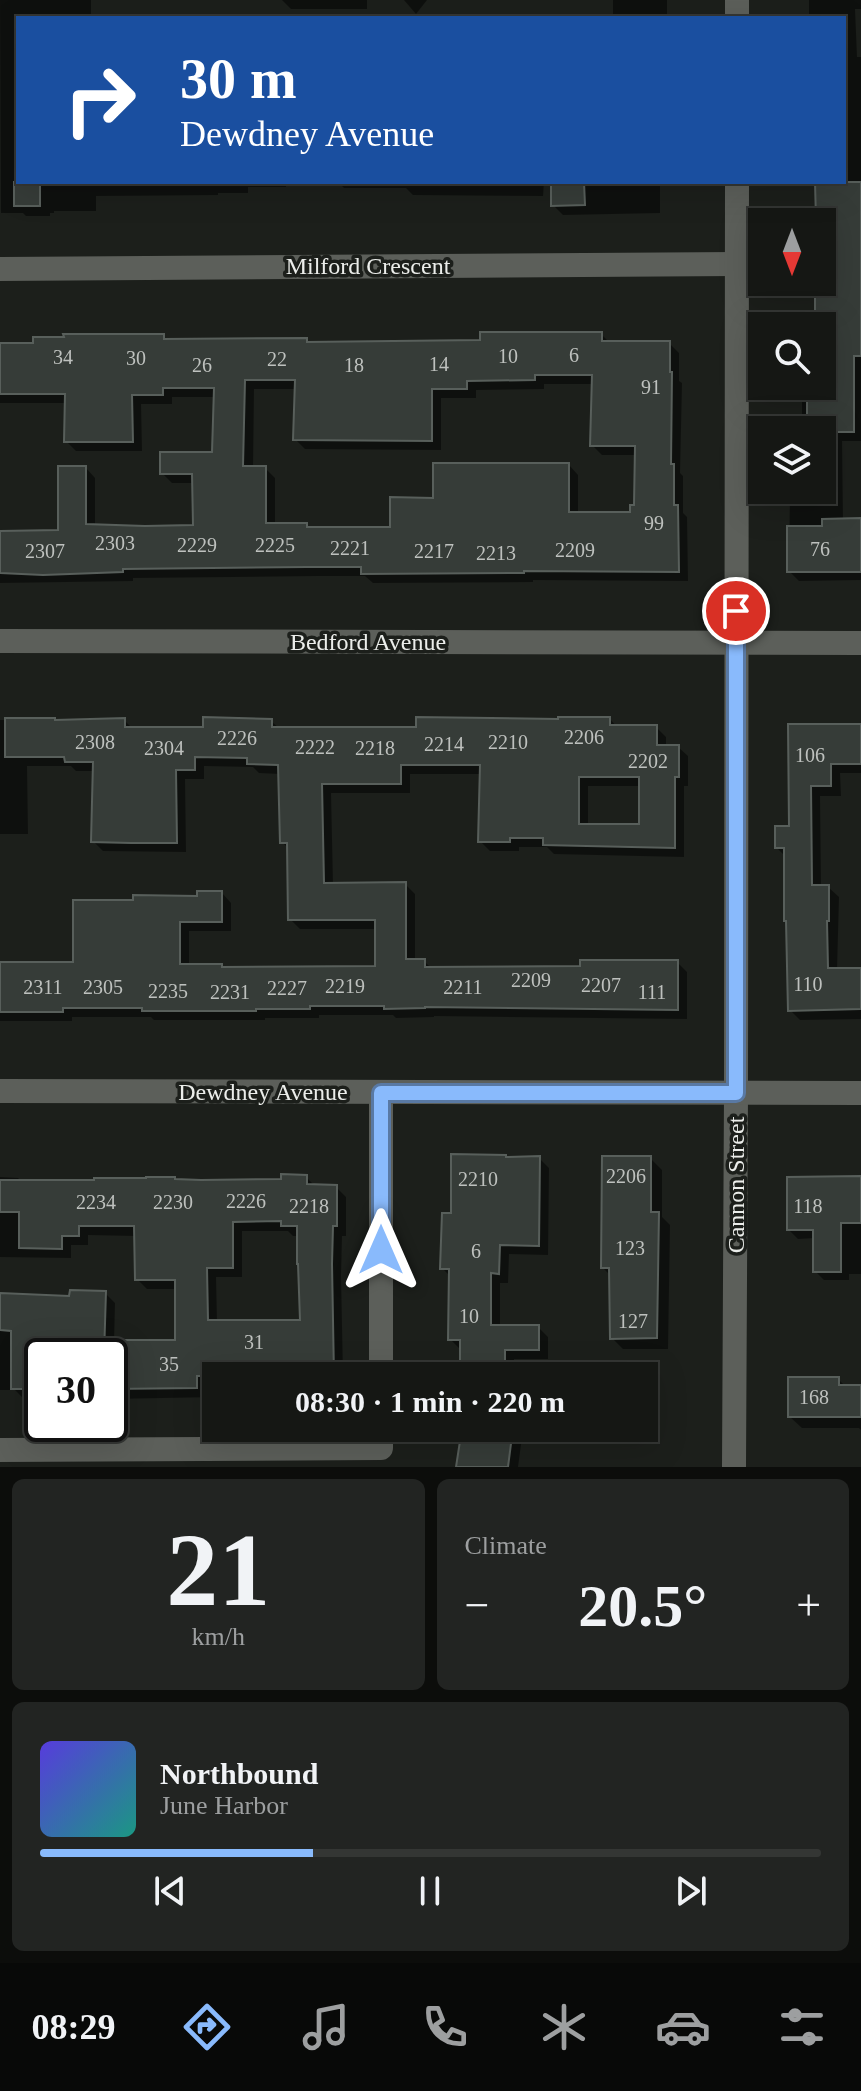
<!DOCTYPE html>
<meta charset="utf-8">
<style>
:root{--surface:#151714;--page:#222422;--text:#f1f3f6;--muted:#9d9fa0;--line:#343634;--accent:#89bafc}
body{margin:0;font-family:"Times New Roman",serif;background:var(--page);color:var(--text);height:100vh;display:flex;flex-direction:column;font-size:30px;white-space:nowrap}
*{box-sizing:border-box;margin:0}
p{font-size:26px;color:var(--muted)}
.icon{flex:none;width:44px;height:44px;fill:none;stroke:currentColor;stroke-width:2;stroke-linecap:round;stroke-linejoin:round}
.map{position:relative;height:1467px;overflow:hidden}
.details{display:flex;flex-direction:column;gap:12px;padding:12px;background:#0c0d0b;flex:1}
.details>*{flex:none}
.hud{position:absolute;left:16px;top:16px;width:830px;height:168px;border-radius:0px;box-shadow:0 8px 32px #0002,0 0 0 2px var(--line);background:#1a4fa0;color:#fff;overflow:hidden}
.needle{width:52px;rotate:180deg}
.tools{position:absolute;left:748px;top:208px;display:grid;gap:16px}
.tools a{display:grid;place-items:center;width:88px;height:88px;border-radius:0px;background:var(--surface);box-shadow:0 8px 32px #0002,0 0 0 2px var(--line);font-size:40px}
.speed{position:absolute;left:24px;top:1338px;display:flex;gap:16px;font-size:40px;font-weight:700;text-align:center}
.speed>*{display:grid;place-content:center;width:104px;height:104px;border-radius:50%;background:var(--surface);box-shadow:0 8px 32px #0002,0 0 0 2px var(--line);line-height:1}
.speed .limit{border:4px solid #111;border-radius:12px;background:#fff;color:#111}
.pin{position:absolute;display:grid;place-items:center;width:68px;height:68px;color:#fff;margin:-34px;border:4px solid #fff;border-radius:50%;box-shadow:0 2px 8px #0007}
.me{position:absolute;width:88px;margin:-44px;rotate:0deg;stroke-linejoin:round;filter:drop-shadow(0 0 6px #0008)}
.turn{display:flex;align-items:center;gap:28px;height:168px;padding:0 32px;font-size:36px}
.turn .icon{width:104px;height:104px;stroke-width:2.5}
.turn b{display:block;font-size:56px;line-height:68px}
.big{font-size:60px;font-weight:700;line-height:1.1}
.details .widget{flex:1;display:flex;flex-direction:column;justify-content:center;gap:12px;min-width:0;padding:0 28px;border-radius:12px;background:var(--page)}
.details .dial{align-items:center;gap:0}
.dial b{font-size:104px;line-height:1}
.song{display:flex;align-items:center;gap:24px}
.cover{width:96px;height:96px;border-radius:12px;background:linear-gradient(135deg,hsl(250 70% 55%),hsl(170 70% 35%))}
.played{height:8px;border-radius:4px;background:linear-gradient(90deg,var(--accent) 35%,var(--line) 35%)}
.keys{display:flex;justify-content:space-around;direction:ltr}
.heat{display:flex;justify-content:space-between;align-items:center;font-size:44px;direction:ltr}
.details .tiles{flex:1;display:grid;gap:12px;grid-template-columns:1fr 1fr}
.widget:last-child{grid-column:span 2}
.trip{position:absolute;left:202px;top:1362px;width:456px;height:80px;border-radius:0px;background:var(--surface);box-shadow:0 8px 32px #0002,0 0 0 2px var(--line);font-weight:700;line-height:80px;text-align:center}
.tab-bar{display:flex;height:128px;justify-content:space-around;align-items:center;background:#080908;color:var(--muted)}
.tab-bar .icon{width:56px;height:56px}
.tab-bar .selected{color:var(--accent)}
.tab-bar b{font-size:36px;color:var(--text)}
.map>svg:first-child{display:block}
.shadow{fill:#0007;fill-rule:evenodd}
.building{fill:#363c38;stroke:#585f5b;stroke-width:2;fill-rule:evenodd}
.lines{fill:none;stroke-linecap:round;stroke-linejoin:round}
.street{stroke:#5c5f5a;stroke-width:24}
.secondary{stroke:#5c5f5a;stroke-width:24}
.route-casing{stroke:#5979a4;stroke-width:20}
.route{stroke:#89bafc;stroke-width:14}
.labels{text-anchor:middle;stroke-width:7;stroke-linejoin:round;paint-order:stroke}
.number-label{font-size:20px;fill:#bec1be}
.street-label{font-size:24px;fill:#ebedea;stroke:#1c1f1b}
</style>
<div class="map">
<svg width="861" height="1467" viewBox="0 0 861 1467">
<rect width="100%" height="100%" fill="#1c1f1b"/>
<g class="shadow">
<path d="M0,0h91v18h-73v164h526l-1,14 -130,-1 -7,-7h-62l-4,-4 -54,1v2h-38v6h-30v2l-122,1v15h-42v2h-4v3h-24l-3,-3h-22z"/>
<path d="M282,0h85v9h-76z"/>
<path d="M404,0h23l-11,14z"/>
<rect x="613" y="0" width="54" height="18"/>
<path d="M809,0h52v9h-6l2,48h4v384h-19l1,80h18v59l-62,1 -10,-10 1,-81h32v-60h-20v-29h7v-15h13v-60h-5v-44h5v-60h-4v-40h26v-164h-35z"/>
<path d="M553,182h107v31l-97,2 -10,-10z"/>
<path d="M601,334l9,9h59l10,10v28l3,2 -2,90 3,3v37l4,4 1,64 -155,-1v2l-160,1 -8,-7h-47l-185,2v3l-133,2v-50l60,-1 26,-64 9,10v49h100l-1,-44h-22l-10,-10 52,-19 2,-57h-44v7h-31l1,47h-66l-10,-10 1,-38h-67v-58l163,-9 5,5 138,-1 4,4 172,-2zM544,384h49l-1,61 10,10h35l-1,52 -4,7h-54v-39l-9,-10 -177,64h-82l-4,-4h-31v-47l-10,-10h-12l1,-79h42l-1,50 10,10 136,1v-52h35v-8l68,-1z"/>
<path d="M610,719l7,8h39l10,10v10h12l10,9v30h-4v71l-130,-3 -7,-7h-28v4h-29l-10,-10 2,-67h-72v19h-79l2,92 72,-1 10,10v67h9l8,8h74l171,-7 10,10v47l-253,-3v1l-38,1 -3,-3h-74v3h-54v2h-111l-3,-3h-79v4h-72v-63v5l75,1 124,-66 23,-5 9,10v28h-42v35h33l2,3 153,-1v-39h-77l-10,-10 -1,-70 -7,-7 -2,-68 -21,-1 -6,-6 -49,-1v13h-19l1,73 -83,-1 -10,-10 2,-70h-19l-5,-5h-44l1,68h-28v-114h124l9,9h72l66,-8 9,8h138zM588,786h53v40h-53z"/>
<path d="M861,725v48h-21l1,23h-21l1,91h7l11,10 -2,73h24v49l-61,1 -10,-10 -4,-153 -9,-9 14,-20 -1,-102z"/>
<path d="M539,1158l10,10 -1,87 -39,-1 -1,29h-8v44h38l10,10v22h-34v17h-55v-28l-9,-9 1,-62 -9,-9 11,-53 54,-56z"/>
<path d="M650,1158l12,12v47l8,8 -2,124h-45l-11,-11 -1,-62 -8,-8z"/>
<path d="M0,1177l18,1 4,4 261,-1 23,-4 9,9 21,1 10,10v39h-4l-1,40 2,100h-127v21l-106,2v-43h-68v43l-19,-1 -8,-8h-15v-95l71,3 34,-5 10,10 -1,39h63v-53h-30l-10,-10 -1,-43 -48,-1v10h-17v13l-71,-1zM242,1231h46l5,5h6l3,86h-85l-1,-45h26z"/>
<path d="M861,1178v96h-12v6h-25l-9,-9v-33l-17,1 -9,-9z"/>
<path d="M838,1379l8,8h15v43l-2,-2h-57l-12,-11z"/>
<path d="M464,1428h83l-1,11 -24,-2 -4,30h-60z"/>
</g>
<g class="building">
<rect x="14" y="182" width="26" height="24"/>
<path d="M551,182h33l1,23 -34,1z"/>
<path d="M815,182h46v174h-7v76h-32v-2h-15v-44h15v-60h-7v-44h7v-62h-6z"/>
<path d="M480,332h122v9h68v31h2l-1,92h3v41h4l1,67 -155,-1v2l-163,1v-7h-54l-184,2v3l-80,3 -43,-2v-42l58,-1v-64h28v58l59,2 48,-1 -1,-51h-32v-22h52l2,-64h-51v7h-31l1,47h-69l1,-48h-65v-51h33v-6h31l-1,-3h101v5l143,-1v4l173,-2zM535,375h57l-2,71h45l-1,59h-4v7h-61v-49h-136v35l-43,-1v30h-83v-4h-41v-57h-23l2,-86h50l-2,60 139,1v-52h35v-8l68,-1z"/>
<path d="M861,518v54h-74v-46h35v-7z"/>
<path d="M203,717l69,2v8h144v-10l142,2v-2h52v8h47v20h22v32h-4v71l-132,-3v-7h-33v4h-32l2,-77h-79v19h-79l2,99 82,-1v77h19v8l155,-1v-6h98v50l-253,-3v1l-41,1v-3h-74v3h-54v2h-114v-3h-79v4h-63v-50h73v-62h60v-5l64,1v-5h25v31h-42v42h42v3l153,-1v-46h-87l-1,-77h-7l-2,-78 -31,-1v-6l-52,-1v13h-19l1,73h-46l-40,-1 2,-80h-28l-1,-5h-59v-39h50v2l70,-2v9h78zM579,777h60v47h-60z"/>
<path d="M788,724h73v40h-30v22h-20l1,99h17v36h-2l1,47h33v41l-73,2 -2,-90h-2v-73h-9v-22h14z"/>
<path d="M451,1154l55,1v2l34,-1 -1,90 -39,-1 -1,29 -8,-1v52h48v25h-34v26h-45v-36h-12l1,-71h-9l2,-56h9z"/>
<path d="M602,1156h49v56h8l-2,126 -47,1 -1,-71h-8z"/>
<path d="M281,1174l26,1v9l30,1v41h-4l-1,38 2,112h-137v12l-86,1 -1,-49h65v-60h-40l-1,-54h-55v10h-17v13l-43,-1v-36h-19v-32h94v-2h52v-1h29v2l26,1 80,-1zM281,1221v5h16v38h1l2,56h-92l-1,-52h26v-46z"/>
<path d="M861,1176v47h-20v49h-28v-42h-26v-53z"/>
<path d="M70,1290l36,1 -2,65h-62v33h-31v-58l-11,-1v-37l69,3z"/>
<path d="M788,1377h51v8h22v32h-73z"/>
<path d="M462,1428h51l-5,39h-52z"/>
</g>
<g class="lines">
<g class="street">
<path d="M737,0v18"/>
<path d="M0,269l737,-5"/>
<path d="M0,641l861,2"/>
<path d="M381,1376v-283"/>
<path d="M0,1450l381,-2v-20"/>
<path d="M734,1467l2,-374 1,-911"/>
</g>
<path class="secondary" d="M0,1091l861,2"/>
</g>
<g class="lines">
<defs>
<path id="route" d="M381,1250v-157h355v-482"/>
</defs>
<use href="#route" class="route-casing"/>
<use href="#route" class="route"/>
</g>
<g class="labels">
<g class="number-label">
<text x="574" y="362">6</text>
<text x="508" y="363">10</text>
<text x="63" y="364">34</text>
<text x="136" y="365">30</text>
<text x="277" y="366">22</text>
<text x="439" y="371">14</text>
<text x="202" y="372">26</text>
<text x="354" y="372">18</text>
<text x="651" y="394">91</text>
<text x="654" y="530">99</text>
<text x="115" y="550">2303</text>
<text x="197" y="552">2229</text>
<text x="275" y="552">2225</text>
<text x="350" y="555">2221</text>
<text x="820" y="556">76</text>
<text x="575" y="557">2209</text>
<text x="45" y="558">2307</text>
<text x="434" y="558">2217</text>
<text x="496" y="560">2213</text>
<text x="584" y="744">2206</text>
<text x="237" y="745">2226</text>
<text x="95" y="749">2308</text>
<text x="508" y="749">2210</text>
<text x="444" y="751">2214</text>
<text x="315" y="754">2222</text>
<text x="164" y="755">2304</text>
<text x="375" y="755">2218</text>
<text x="810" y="762">106</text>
<text x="648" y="768">2202</text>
<text x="531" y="987">2209</text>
<text x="808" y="991">110</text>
<text x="601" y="992">2207</text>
<text x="345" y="993">2219</text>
<text x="43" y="994">2311</text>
<text x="103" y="994">2305</text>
<text x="463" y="994">2211</text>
<text x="287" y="995">2227</text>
<text x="168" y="998">2235</text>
<text x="230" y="999">2231</text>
<text x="652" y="999">111</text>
<text x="626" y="1183">2206</text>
<text x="478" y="1186">2210</text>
<text x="246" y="1208">2226</text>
<text x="96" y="1209">2234</text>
<text x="173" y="1209">2230</text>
<text x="309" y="1213">2218</text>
<text x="808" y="1213">118</text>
<text x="630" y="1255">123</text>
<text x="476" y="1258">6</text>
<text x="469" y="1323">10</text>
<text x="633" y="1328">127</text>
<text x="254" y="1349">31</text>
<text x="169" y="1371">35</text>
<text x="814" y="1404">168</text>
</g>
<g class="street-label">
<text x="368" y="274">Milford Crescent</text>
<text x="368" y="650">Bedford Avenue</text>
<text x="263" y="1100">Dewdney Avenue</text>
<text transform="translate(736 1185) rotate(-90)" y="8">Cannon Street</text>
</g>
</g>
</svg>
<div class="tools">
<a><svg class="needle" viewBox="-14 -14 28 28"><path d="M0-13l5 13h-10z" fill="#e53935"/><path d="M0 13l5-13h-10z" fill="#9d9fa0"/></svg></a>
<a><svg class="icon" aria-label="search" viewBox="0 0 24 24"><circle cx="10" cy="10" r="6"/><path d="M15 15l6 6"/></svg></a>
<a><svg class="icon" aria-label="layers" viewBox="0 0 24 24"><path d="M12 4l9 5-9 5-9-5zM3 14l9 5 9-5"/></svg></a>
</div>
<div class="speed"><div class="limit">30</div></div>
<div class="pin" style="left:736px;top:611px;background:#d93025"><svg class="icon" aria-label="arrive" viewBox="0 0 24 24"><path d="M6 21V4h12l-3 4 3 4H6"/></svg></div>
<svg class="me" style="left:381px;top:1250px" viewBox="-20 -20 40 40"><path d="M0-17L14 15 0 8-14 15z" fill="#89bafc" stroke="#fff" stroke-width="4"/></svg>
<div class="trip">08:30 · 1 min · 220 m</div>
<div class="hud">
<div class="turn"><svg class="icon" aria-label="right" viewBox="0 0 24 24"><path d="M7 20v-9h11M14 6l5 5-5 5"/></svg><div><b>30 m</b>Dewdney Avenue</div></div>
</div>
</div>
<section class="details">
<div class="tiles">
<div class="widget dial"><b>21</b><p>km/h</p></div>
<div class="widget"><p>Climate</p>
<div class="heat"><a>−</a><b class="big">20.5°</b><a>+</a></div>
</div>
<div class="widget">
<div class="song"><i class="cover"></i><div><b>Northbound</b><p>June Harbor</p></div></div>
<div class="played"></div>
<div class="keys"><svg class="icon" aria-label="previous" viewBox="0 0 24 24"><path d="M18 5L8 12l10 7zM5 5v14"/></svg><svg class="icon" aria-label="pause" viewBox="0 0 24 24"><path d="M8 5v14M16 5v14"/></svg><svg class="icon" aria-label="next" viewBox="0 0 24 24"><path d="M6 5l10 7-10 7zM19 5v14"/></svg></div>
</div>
</div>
</section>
<nav class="tab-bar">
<b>08:29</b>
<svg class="icon selected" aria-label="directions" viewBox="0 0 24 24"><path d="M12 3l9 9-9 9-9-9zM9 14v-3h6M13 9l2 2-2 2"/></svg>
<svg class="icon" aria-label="music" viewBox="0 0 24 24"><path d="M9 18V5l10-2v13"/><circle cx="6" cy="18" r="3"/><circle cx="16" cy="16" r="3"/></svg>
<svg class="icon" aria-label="phone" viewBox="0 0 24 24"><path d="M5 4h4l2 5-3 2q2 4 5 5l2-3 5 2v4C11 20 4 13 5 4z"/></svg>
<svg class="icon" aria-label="climate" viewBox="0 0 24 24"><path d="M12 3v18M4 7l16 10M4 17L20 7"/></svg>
<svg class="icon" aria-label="car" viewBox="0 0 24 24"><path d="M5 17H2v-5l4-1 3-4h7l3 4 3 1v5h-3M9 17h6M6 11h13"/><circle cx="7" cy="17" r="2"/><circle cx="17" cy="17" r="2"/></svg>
<svg class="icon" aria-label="filters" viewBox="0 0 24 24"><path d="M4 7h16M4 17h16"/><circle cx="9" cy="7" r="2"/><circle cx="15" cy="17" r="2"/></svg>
</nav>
